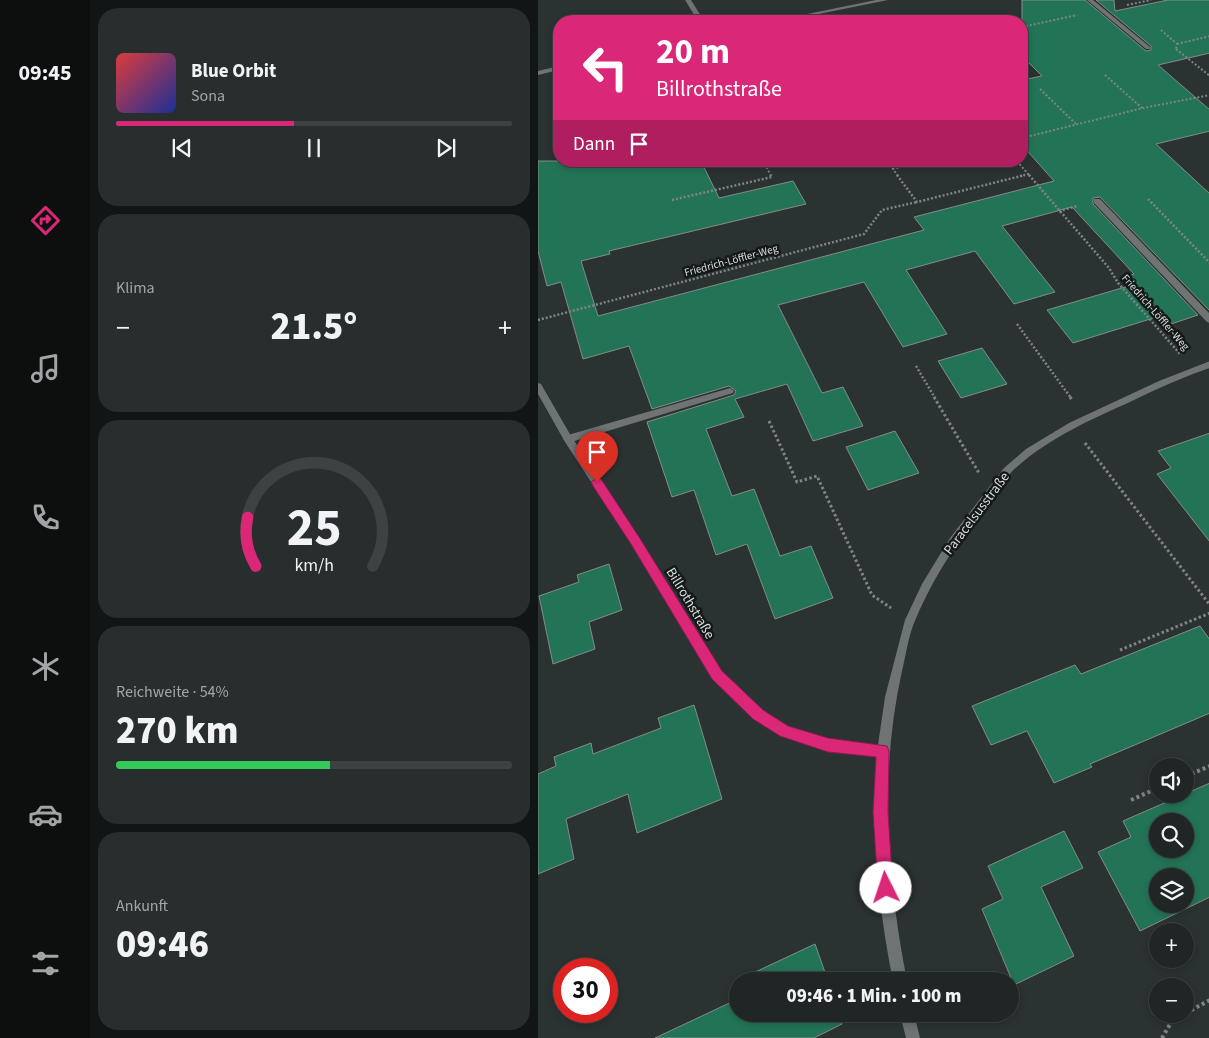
<!DOCTYPE html>
<html lang="de">
<meta charset="utf-8">
<style>
:root{--surface:#202626;--page:#282e2e;--text:#f1f3f6;--muted:#a2a5a7;--line:#3d4343;--accent:#db2777}
body{margin:0;font-family:"Source Sans 3",sans-serif;background:var(--page);color:var(--text);height:100vh;display:flex;flex-direction:column;font-size:19px;white-space:nowrap}
*{box-sizing:border-box;margin:0}
p{font-size:16px;color:var(--muted)}
.icon{flex:none;width:28px;height:28px;fill:none;stroke:currentColor;stroke-width:2;stroke-linecap:round;stroke-linejoin:round}
.map{position:relative;flex:1;overflow:hidden}
.panel{display:flex;flex-direction:column;gap:8px;padding:8px;background:#121515;width:448px}
.panel>*{flex:none}
.hud{position:absolute;left:15px;top:15px;width:475px;height:152px;border-radius:20px;box-shadow:0 2px 8px #0003,0 0 0 1px var(--line);background:#db2777;color:#fff;overflow:hidden}
.tools{position:absolute;left:611px;top:758px;display:grid;gap:10px}
.tools a{display:grid;place-items:center;width:45px;height:45px;border-radius:50%;background:var(--surface);box-shadow:0 2px 8px #0003,0 0 0 1px var(--line);font-size:25px}
.speed{position:absolute;left:15px;top:958px;display:flex;gap:10px;font-size:25px;font-weight:700;text-align:center}
.speed>*{display:grid;place-content:center;width:65px;height:65px;border-radius:50%;background:var(--surface);box-shadow:0 2px 8px #0003,0 0 0 1px var(--line);line-height:1}
.speed .limit{border:8px solid #d22;background:#fff;color:#111}
.pin{position:absolute;display:grid;place-items:center;width:42px;height:42px;color:#fff;margin:-51px -21px;border-radius:50% 50% 50% 0;rotate:-45deg;box-shadow:0 0 5px #0007}
.pin .icon{rotate:45deg}
.me{position:absolute;width:55px;margin:-28px;rotate:356deg;stroke-linejoin:round;filter:drop-shadow(0 0 4px #0008)}
.turn{display:flex;align-items:center;gap:18px;height:105px;padding:0 20px;font-size:22px}
.turn .icon{width:65px;height:65px;stroke-width:2.5}
.turn b{display:block;font-size:35px;line-height:42px}
.then{display:flex;align-items:center;height:48px;padding:0 20px;background:#0003;gap:10px;font-size:19px}
.big{font-size:38px;font-weight:800;line-height:1.1}
.panel .widget{flex:1;display:flex;flex-direction:column;justify-content:center;gap:8px;min-width:0;padding:0 18px;border-radius:20px;background:var(--page)}
.panel .dial{align-items:center;gap:0}
.dial svg{height:130px;overflow:visible;fill:none;stroke:var(--line);stroke-width:7;stroke-linecap:round;text-anchor:middle}
.dial text{fill:var(--text);stroke:none}
.song{display:flex;align-items:center;gap:15px}
.cover{width:60px;height:60px;border-radius:8px;background:linear-gradient(135deg,hsl(0 70% 55%),hsl(230 70% 35%))}
.played{height:5px;border-radius:2px;background:linear-gradient(90deg,var(--accent) 45%,var(--line) 45%)}
.keys{display:flex;justify-content:space-around;direction:ltr}
.heat{display:flex;justify-content:space-between;align-items:center;font-size:28px;direction:ltr}
.charge{height:8px;border-radius:4px;background:linear-gradient(90deg,#34c759 54%,var(--line) 0)}
.trip{position:absolute;left:191px;top:972px;width:290px;height:50px;border-radius:25px;background:var(--surface);box-shadow:0 2px 8px #0003,0 0 0 1px var(--line);font-weight:800;line-height:50px;text-align:center}
main{display:flex;flex:1;min-height:0}
.menu{display:flex;flex-direction:column;width:90px;justify-content:space-around;align-items:center;background:#0d0f0f;color:var(--muted)}
.menu .icon{width:35px;height:35px}
.menu .current{color:var(--accent)}
.menu b{font-size:22px;color:var(--text)}
.map>svg:first-child{display:block}
.building{fill:#237457;stroke:#848c88;fill-rule:evenodd}
.lines{fill:none;stroke-linecap:round;stroke-linejoin:round}
.path-far3{stroke:#7f8585;stroke-width:2;stroke-dasharray:2 2;stroke-linecap:butt}
.path-far2{stroke:#7f8585;stroke-width:2.5;stroke-dasharray:2 2;stroke-linecap:butt}
.path-far1{stroke:#7f8585;stroke-width:3;stroke-dasharray:2.5 2.5;stroke-linecap:butt}
.path{stroke:#7f8585;stroke-width:4;stroke-dasharray:3 3;stroke-linecap:butt}
.service{fill:#6f7374;fill-rule:evenodd}
.minor{fill:#6f7374;fill-rule:evenodd}
.route{fill:#db2777;stroke:#8e194d}
.labels{text-anchor:middle;stroke-width:5;stroke-linejoin:round;paint-order:stroke}
.far-street-label{font-size:11px;fill:#d9dede;stroke:#161919}
.street-label{font-size:14px;fill:#d9dede;stroke:#161919}
</style>
<main>
<nav class="menu">
<b>09:45</b>
<svg class="icon current" aria-label="directions" viewBox="0 0 24 24"><path d="M12 3l9 9-9 9-9-9zM9 14v-3h6M13 9l2 2-2 2"/></svg>
<svg class="icon" aria-label="music" viewBox="0 0 24 24"><path d="M9 18V5l10-2v13"/><circle cx="6" cy="18" r="3"/><circle cx="16" cy="16" r="3"/></svg>
<svg class="icon" aria-label="phone" viewBox="0 0 24 24"><path d="M5 4h4l2 5-3 2q2 4 5 5l2-3 5 2v4C11 20 4 13 5 4z"/></svg>
<svg class="icon" aria-label="climate" viewBox="0 0 24 24"><path d="M12 3v18M4 7l16 10M4 17L20 7"/></svg>
<svg class="icon" aria-label="car" viewBox="0 0 24 24"><path d="M5 17H2v-5l4-1 3-4h7l3 4 3 1v5h-3M9 17h6M6 11h13"/><circle cx="7" cy="17" r="2"/><circle cx="17" cy="17" r="2"/></svg>
<svg class="icon" aria-label="filters" viewBox="0 0 24 24"><path d="M4 7h16M4 17h16"/><circle cx="9" cy="7" r="2"/><circle cx="15" cy="17" r="2"/></svg>
</nav>
<section class="panel">
<div class="widget">
<div class="song"><i class="cover"></i><div><b>Blue Orbit</b><p>Sona</p></div></div>
<div class="played"></div>
<div class="keys"><svg class="icon" aria-label="previous" viewBox="0 0 24 24"><path d="M18 5L8 12l10 7zM5 5v14"/></svg><svg class="icon" aria-label="pause" viewBox="0 0 24 24"><path d="M8 5v14M16 5v14"/></svg><svg class="icon" aria-label="next" viewBox="0 0 24 24"><path d="M6 5l10 7-10 7zM19 5v14"/></svg></div>
</div>
<div class="widget"><p>Klima</p>
<div class="heat"><a>−</a><b class="big">21.5°</b><a>+</a></div>
</div>
<div class="widget dial"><svg viewBox="0 0 100 80">
<path d="M14 69A42 42 0 1 1 86 69"/>
<path d="M14 69A42 42 0 0 1 9 39" stroke="#db2777"/>
<text x="50" y="56" font-size="32" font-weight="700">25</text>
<text x="50" y="72" font-size="11">km/h</text>
</svg></div>
<div class="widget"><p>Reichweite · 54%</p><b class="big">270 km</b><div class="charge"></div></div>
<div class="widget"><p>Ankunft</p><b class="big">09:46</b></div>
</section>
<div class="map">
<svg width="672" height="1038" viewBox="0 0 672 1038">
<rect width="100%" height="100%" fill="#2b3232"/>
<g class="building">
<path d="M484,0h63l61,51 5,-1v-4l-55,-46h18l1,11 53,-11h42v53l-52,12 52,45v21l-54,13 54,50v117l-110,-114 -7,1v6l105,111 -30,10 -8,-9 -87,27 -26,-33 85,-25 -7,-8 9,-3 -62,-67 -70,19 53,66 -41,12 -39,-53 -69,19 41,64 -44,13 -39,-65 -86,23 44,88 21,-6 20,39 -50,15 -26,-57 -52,15 9,18 -38,12 26,67 22,-7 26,67 31,-10 22,52 -58,21 -28,-75 -31,11 -22,-65 -22,7 -25,-75 87,-27 2,-4 -7,-5 -77,23 -23,-63 -46,13 -22,-77 -14,4 -9,-35v-90h163l18,37 74,-17 13,23 -197,47 1,3 -29,7 17,55 326,-86 -10,-13 140,-36 -32,-36v-65l20,-4 -20,-20z"/>
<path d="M444,348l25,36 -46,14 -23,-37z"/>
<path d="M357,431l24,42 -51,17 -22,-43z"/>
<path d="M672,433v109l-53,-68 14,-6 -13,-17z"/>
<path d="M71,564l13,46 -33,12 6,27 -42,15 -14,-68 40,-14 -2,-7z"/>
<path d="M662,626l10,14v73l-120,51 2,3 -38,16 -27,-52 -36,14 -19,-39 103,-41 6,9z"/>
<path d="M156,705l28,94 -85,34 -9,-39 -62,25 8,40 -36,15v-100l18,-8 -2,-9 37,-14 2,11 68,-26 -3,-10z"/>
<path d="M672,783v114l-70,34 -42,-79 33,-15 -8,-16zM620,821h28v28h-28zM620,876h28v28h-28z"/>
<path d="M526,831l19,37 -42,19 33,69 -60,29 -32,-76 21,-10 -15,-33z"/>
<path d="M277,944l13,37h-92z"/>
<path d="M200,999v15h101l3,10 -28,14h-159z"/>
</g>
<g class="lines">
<g class="path-far3">
<path d="M589,5l24,-5"/>
<path d="M484,27l55,-12"/>
<path d="M623,30l16,14 -1,5"/>
<path d="M639,44l33,-8"/>
<path d="M638,49l34,27"/>
<path d="M567,75l37,33"/>
<path d="M502,89l36,35"/>
<path d="M484,138l121,-30 67,-13"/>
<path d="M350,161l5,8"/>
<path d="M479,161l11,13 -8,2"/>
<path d="M490,174l2,2"/>
<path d="M233,176l-6,-12 14,-3"/>
<path d="M360,176l-5,-7 31,-8"/>
</g>
<g class="path-far2">
<path d="M359,175l20,27 108,-27"/>
<path d="M491,175l80,93 9,15 63,72"/>
<path d="M610,199l62,64"/>
<path d="M134,200l100,-23 -1,-2"/>
<path d="M521,211l18,-5"/>
<path d="M0,320l326,-86 18,-24 35,-8"/>
<path d="M479,324l54,74"/>
<path d="M378,366l19,32"/>
</g>
<g class="path-far1">
<path d="M396,397l45,76"/>
<path d="M532,397l3,4"/>
<path d="M231,421l28,61 20,-6 55,119 19,13"/>
<path d="M547,443l125,162"/>
<path d="M582,650l90,-37"/>
</g>
<g class="path">
<path d="M648,776l24,-10"/>
<path d="M593,800l27,-12"/>
<path d="M648,1013l24,-13"/>
<path d="M624,1038l10,-17 13,-7"/>
</g>
<g class="service">
<path d="M549,0h6l57,47v2h-4z"/>
<path d="M556,199h6l110,115v9l-3,-1 -113,-119z"/>
<path d="M192,388l4,3 -1,2 -165,50 -5,-4 5,-4z"/>
</g>
<g class="minor">
<path d="M147,0h6l13,21h-6z"/>
<path d="M338,0h12l-104,21h-11z"/>
<path d="M21,66v4l-21,5v-4z"/>
<path d="M672,361v7c-27,9 -53,21 -78,33 -40,18 -81,36 -114,65 -9,7 -15,17 -22,27 -7,9 -15,17 -22,27 -23,31 -45,66 -60,103 -6,15 -8,32 -12,48 -23,103 -15,207 5,310h-14c-15,-74 -22,-149 -16,-225l-49,-5 -47,-16 -27,-17 -41,-39 -82,-136 -66,-101 -27,-48v-11l3,1 30,52 68,101 82,134 41,39 26,16 40,13 50,6 7,-48 20,-77 17,-36 28,-46 54,-70 22,-19 43,-26 90,-42z"/>
<path d="M362,1014h14l6,24h-14z"/>
</g>
</g>
<path class="route" d="M59,478l4,1 38,58 83,134 41,39 25,16 40,12 59,8 2,5 -1,61 5,76 -2,5 -5,3 -5,-3 -3,-5 -5,-76 3,-55 -48,-5 -48,-16 -27,-17 -41,-40 -81,-135 -38,-58 -2,-4z"/>
<g class="labels">
<g class="far-street-label">
<text transform="translate(193 260) rotate(-15)" y="4">Friedrich-Löffler-Weg</text>
<text transform="translate(618 312) rotate(49)" y="4">Friedrich-Löffler-Weg</text>
</g>
<g class="street-label">
<text transform="translate(438 513) rotate(-53)" y="5">Paracelsusstraße</text>
<text transform="translate(153 603) rotate(59)" y="5">Billrothstraße</text>
</g>
</g>
</svg>
<div class="tools">
<a><svg class="icon" aria-label="sound" viewBox="0 0 24 24"><path d="M4 9h4l5-4v14l-5-4H4zM17 9q2 3 0 6"/></svg></a>
<a><svg class="icon" aria-label="search" viewBox="0 0 24 24"><circle cx="10" cy="10" r="6"/><path d="M15 15l6 6"/></svg></a>
<a><svg class="icon" aria-label="layers" viewBox="0 0 24 24"><path d="M12 4l9 5-9 5-9-5zM3 14l9 5 9-5"/></svg></a>
<a>+</a>
<a>−</a>
</div>
<div class="speed"><div class="limit">30</div></div>
<div class="pin" style="left:59px;top:482px;background:#d93025"><svg class="icon" aria-label="arrive" viewBox="0 0 24 24"><path d="M6 21V4h12l-3 4 3 4H6"/></svg></div>
<svg class="me" style="left:348px;top:888px" viewBox="-20 -20 40 40"><circle r="19" fill="#fff"/><path d="M0-13L10 11 0 6-10 11z" fill="#db2777"/></svg>
<div class="trip">09:46 · 1 Min. · 100 m</div>
<div class="hud">
<div class="turn"><svg class="icon" aria-label="left" viewBox="0 0 24 24"><path d="M17 20v-9H6M10 6l-5 5 5 5"/></svg><div><b>20 m</b>Billrothstraße</div></div>
<div class="then">Dann<svg class="icon" aria-label="arrive" viewBox="0 0 24 24"><path d="M6 21V4h12l-3 4 3 4H6"/></svg></div>
</div>
</div>
</main>
